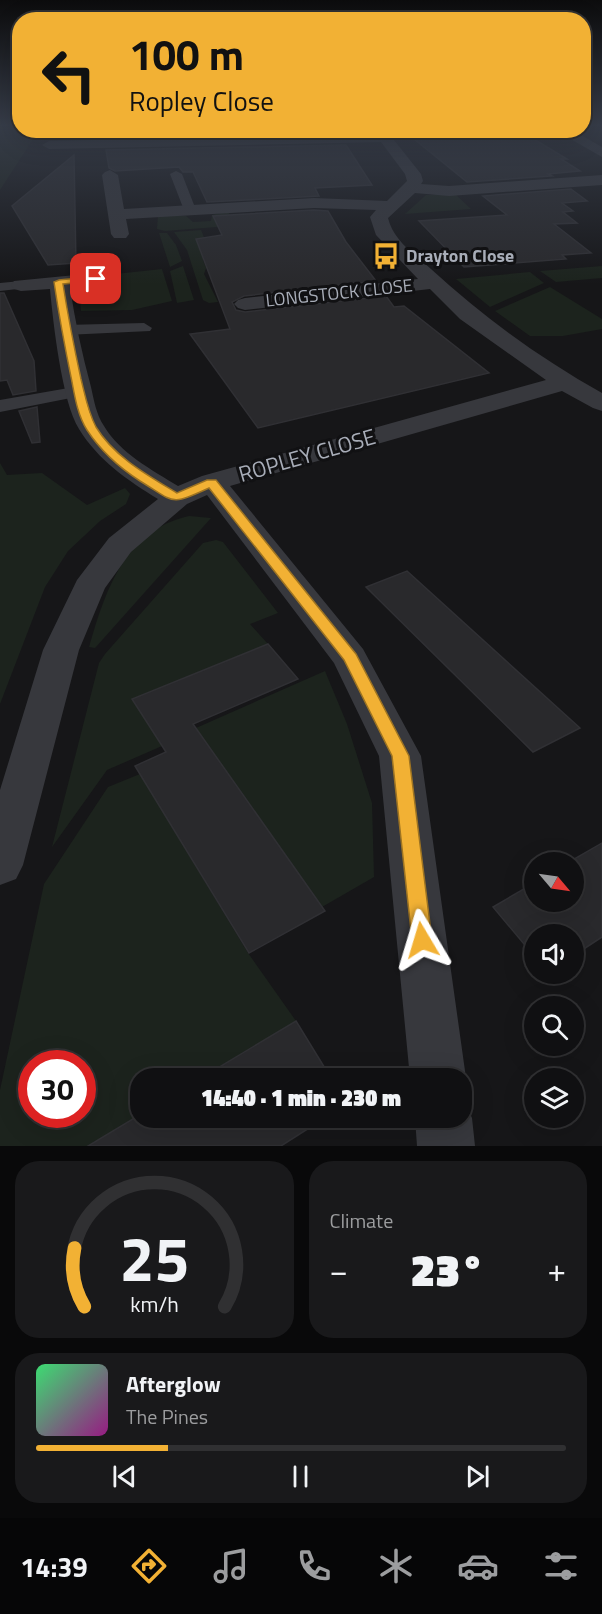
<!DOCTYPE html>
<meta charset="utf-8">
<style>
:root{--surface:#101012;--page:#19191b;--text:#f1f3f6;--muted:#9c9d9f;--line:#303032;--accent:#f2b134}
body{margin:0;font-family:"Titillium Web",sans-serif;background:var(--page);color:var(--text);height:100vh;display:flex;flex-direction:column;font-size:22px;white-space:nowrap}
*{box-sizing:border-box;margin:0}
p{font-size:20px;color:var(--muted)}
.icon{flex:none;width:33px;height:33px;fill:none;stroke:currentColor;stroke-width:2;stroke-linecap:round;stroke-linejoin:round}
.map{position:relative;height:1146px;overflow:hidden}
.panel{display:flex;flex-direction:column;gap:15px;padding:15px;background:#09090a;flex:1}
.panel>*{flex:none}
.banner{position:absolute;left:12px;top:12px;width:579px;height:126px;border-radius:24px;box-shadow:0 6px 24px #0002,0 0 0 2px var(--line);background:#f2b134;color:#111;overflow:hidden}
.needle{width:39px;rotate:119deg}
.controls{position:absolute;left:524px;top:852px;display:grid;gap:12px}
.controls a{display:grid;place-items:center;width:60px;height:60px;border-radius:50%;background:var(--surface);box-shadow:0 6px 24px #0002,0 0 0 2px var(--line);font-size:30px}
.speed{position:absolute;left:18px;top:1050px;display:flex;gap:12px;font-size:30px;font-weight:700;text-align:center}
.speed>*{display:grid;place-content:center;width:78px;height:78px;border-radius:50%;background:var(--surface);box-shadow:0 6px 24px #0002,0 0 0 2px var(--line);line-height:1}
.speed .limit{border:9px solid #d22;background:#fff;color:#111}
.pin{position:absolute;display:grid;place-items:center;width:51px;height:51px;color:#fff;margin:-26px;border-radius:12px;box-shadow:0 3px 9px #0006}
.me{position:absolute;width:66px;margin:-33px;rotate:353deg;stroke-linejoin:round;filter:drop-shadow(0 0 4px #0008)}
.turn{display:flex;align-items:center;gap:21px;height:126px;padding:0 18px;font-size:27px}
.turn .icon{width:78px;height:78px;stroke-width:2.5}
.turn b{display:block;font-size:42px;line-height:51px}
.big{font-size:45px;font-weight:800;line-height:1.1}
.panel .card{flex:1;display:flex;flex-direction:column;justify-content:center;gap:9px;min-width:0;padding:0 21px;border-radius:24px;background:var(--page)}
.panel .dial{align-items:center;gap:0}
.dial svg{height:156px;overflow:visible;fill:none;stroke:var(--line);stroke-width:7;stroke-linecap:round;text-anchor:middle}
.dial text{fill:var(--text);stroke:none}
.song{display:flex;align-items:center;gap:18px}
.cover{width:72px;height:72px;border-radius:9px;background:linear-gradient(135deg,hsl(140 70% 55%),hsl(310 70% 35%))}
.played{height:6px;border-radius:3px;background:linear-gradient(90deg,var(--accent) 25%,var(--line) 25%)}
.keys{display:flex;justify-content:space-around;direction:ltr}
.heat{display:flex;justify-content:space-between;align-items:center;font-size:33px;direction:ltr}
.panel .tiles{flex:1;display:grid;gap:15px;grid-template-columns:1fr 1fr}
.card:last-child{grid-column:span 2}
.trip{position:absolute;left:130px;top:1068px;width:342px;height:60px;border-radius:24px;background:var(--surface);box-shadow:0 6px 24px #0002,0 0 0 2px var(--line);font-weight:800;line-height:60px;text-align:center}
.dock{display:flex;height:96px;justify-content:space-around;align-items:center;background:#060607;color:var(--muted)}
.dock .icon{width:42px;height:42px}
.dock .current{color:var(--accent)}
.dock b{font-size:27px;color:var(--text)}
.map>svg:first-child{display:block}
.green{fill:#1c231d;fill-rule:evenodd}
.building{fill:#29292c;stroke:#303034;stroke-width:1.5}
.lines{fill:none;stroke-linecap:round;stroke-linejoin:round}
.lane{fill:#37383d;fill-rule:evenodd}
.street{fill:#37383d;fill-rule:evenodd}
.route{fill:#f2b134;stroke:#9d7322;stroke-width:1.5}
.labels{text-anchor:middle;stroke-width:6;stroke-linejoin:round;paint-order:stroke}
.far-poi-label{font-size:18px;font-weight:bold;fill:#a8adb8;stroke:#111113;text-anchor:start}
.far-street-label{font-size:18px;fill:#a8adb8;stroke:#111113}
.street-label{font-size:22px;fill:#a8adb8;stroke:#111113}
</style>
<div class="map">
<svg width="602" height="1146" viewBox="0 0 602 1146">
<rect width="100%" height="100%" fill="#161618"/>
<g class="green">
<path d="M0,124h19l1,6 20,1 -5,5 -35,54z"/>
<path d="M426,195h30l15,14 -66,5z"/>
<path d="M228,211l3,7 37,5 -103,8 -8,-2 1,-13h28l7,6 18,-1 1,-6z"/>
<path d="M201,230l12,29 -10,1 3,8 -2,6 14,28 -9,1 -6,-3 -16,-50 -13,-18z"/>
<path d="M159,233h8l9,12 6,16 -12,6z"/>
<path d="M183,266l11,34 -17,3 -7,-32z"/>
<path d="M602,266v12l-46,4 -16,-11z"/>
<path d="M162,269l10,32 -40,9 -51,1 -2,-20 11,-5 17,-1 -1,-10z"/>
<path d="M530,272l14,11 -54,24 -34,-28z"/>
<path d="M550,287l52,32v10l-39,7h-33l-35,-25z"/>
<path d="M0,463l7,12 35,-2 45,32 38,-17 5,6 -4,10 -26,17 -32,30 -23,36 -45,117z"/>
<path d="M189,516l22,2 -116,130 -6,-1c16,-56 36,-117 100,-131z"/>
<path d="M216,540l7,2 55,71 -28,11 18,20 -136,55 30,47 -55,24 -55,77 47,-184 6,-9 98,-111z"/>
<path d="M325,671l22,53 25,79 2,74 -52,30 -126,-179z"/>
<path d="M140,774l108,179 48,68 -95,57h-60v36l-52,32h-89v-56l44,-206 64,-97zM32,1064h50v50h-50z"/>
</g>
<g class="building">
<path d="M102,130h234l2,3 -235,5z"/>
<path d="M403,130h116l48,29h-6l19,12 -32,3 4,2 -85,6z"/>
<path d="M346,145l26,40 -57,3 4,8 -112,6 -14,-30h-10l-4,-5 -64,4 -6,-3 -3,-18z"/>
<path d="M74,155l2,108 -28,2 -36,-59z"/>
<path d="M571,189l16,12 -25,2 11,8 -10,1 14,11 -23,1 37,29 -29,2 4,4 -102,8 -45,-46 88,-6 -24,-19z"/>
<path d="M314,210l14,1 18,31 30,39 -132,15 -12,6 4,8 9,2 141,-16 8,11 10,-1 85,67 -231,55 -68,-94 40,-5 -34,-90 26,-4 -9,-19z"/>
<path d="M0,293h4l30,68 2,30 -23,4 -6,-15 -7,1z"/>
<path d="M37,407l3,35 -8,1 -13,-32z"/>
<path d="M407,571l173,157 -47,24 -167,-165z"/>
<path d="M268,644l30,35 -105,45 132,187 -76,42 -114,-187 31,-14 -34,-53z"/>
<path d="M602,843v94l-29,19v-22h-39v22l-41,-49 41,-24v19h39v-40h-4z"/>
<path d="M296,1021l35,57h-130z"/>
<path d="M141,1114v4h184l-44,28h-193z"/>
</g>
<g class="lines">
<g class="lane">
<path d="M176,171l6,3 14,36 -2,3h-8l-2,-3 -14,-36z"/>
<path d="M21,281l7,4 -2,3 -26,3v-8z"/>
<path d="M144,323l8,5 -2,3 -85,4 -8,-5 8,-5z"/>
<path d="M80,386l6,1 3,4 -3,4 -86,17v-12z"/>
</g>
<g class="street">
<path d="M373,130h13l35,44 2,7 -2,3 28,2 153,-11v10l-153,11 -34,-3 -27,25c5,22 27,37 43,51 52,48 109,89 171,124v18l-9,-3 -31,-17 -332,95 133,163 58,107 45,322 -4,9v-9h-52l-31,-322 -45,-93 -127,-168 -20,9 -56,48 -26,36 -26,62 -56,215 -7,14 -16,6v-95l43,-140 34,-70 32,-42 49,-39c-31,-19 -60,-39 -79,-70 -17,-27 -26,-107 -29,-140l-29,2 -7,-2 -3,-4 3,-4 82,-8 7,2 3,4 -3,4 -33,4c5,34 12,67 21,100 3,13 5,27 13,39 16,27 48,44 74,60l24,-10 344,-96 -86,-61 -30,-30 -185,21 -7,-2 -4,-4 4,-4 7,-2 173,-19 -42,-44 -6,-18 6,-7 -62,-2 -188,11 3,15 -3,4h-12l-3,-4 -9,-59 3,-3 5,-2 8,5 6,34 190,-11 73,3 20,-20 -2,-7 -24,-32 -332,7 -7,-4 7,-4 326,-7z"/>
<path d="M555,130h17l30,17v10z"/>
<path d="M462,1097l10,21 3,28h-58l-2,-28h47z"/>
</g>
</g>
<linearGradient id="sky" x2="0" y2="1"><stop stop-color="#0c0c0d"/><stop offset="0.44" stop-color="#363c48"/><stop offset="1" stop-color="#363c48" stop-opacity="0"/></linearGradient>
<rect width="602" height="284" fill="url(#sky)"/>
<path class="route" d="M96,276l4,3 -1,2 -36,3c5,32 11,63 18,95 4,16 7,33 15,48 18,30 53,49 81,66l30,-13h9l140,174 53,102 23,184 -3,7 -7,3 -7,-3 -3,-7 -20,-184 -48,-96 -135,-172c-40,18 -33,15 -69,-7 -20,-13 -40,-31 -53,-51 -9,-14 -12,-32 -15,-48 -7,-34 -13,-66 -18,-100l5,-2z"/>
<defs>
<symbol id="bus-bare" viewBox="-9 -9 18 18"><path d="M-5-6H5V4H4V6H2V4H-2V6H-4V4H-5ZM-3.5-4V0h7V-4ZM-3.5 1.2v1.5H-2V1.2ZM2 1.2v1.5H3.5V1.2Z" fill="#f2b134" stroke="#111113" stroke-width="2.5" paint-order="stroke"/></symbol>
</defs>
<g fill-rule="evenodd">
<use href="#bus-bare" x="367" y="237" width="38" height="38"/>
</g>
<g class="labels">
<g class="far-poi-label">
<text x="406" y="262">Drayton Close</text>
</g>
<g class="far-street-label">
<text transform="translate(339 293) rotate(-6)" y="6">LONGSTOCK CLOSE</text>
</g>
<g class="street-label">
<text transform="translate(307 455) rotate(-16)" y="8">ROPLEY CLOSE</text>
</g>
</g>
</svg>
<div class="controls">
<a><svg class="needle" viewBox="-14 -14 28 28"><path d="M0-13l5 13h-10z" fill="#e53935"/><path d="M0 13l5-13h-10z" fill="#9c9d9f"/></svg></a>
<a><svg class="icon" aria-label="sound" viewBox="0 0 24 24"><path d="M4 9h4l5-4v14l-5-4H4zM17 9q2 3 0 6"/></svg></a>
<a><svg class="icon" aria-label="search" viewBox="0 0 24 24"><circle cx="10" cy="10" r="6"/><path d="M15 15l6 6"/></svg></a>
<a><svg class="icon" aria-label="layers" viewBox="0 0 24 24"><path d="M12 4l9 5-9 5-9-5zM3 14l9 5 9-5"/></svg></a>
</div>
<div class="speed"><div class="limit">30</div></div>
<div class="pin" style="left:96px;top:279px;background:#d93025"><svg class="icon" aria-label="arrive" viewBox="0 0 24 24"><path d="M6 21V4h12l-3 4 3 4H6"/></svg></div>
<svg class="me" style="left:422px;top:940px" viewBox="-20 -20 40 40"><path d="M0-17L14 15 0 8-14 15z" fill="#f2b134" stroke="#fff" stroke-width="4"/></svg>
<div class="trip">14:40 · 1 min · 230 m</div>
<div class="banner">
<div class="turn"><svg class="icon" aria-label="left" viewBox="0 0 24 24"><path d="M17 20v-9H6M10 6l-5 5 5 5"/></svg><div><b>100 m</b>Ropley Close</div></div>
</div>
</div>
<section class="panel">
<div class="tiles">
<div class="card dial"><svg viewBox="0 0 100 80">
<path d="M14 69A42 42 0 1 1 86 69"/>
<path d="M14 69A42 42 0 0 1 9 39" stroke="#f2b134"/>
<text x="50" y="56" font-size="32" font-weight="700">25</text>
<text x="50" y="72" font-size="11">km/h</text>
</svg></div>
<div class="card"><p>Climate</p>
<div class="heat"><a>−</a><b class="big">23°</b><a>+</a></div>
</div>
<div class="card">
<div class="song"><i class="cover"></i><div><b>Afterglow</b><p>The Pines</p></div></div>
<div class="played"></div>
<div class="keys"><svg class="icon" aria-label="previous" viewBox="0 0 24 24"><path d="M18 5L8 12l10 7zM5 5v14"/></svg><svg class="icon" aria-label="pause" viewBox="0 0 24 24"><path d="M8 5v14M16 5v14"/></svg><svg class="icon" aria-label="next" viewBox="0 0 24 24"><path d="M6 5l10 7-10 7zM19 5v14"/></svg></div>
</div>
</div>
</section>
<nav class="dock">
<b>14:39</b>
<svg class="icon current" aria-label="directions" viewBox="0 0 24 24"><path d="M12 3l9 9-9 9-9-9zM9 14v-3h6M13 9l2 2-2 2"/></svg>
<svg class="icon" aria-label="music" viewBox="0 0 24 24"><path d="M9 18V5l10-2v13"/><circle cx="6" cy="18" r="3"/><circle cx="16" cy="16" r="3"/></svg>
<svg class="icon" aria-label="phone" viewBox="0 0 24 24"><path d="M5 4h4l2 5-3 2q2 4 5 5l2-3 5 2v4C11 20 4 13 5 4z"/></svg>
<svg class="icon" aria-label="climate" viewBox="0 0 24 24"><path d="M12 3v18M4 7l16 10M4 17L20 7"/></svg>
<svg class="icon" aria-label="car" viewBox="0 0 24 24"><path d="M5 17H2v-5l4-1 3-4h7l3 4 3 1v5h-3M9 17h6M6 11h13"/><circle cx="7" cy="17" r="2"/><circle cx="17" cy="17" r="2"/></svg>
<svg class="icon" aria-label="filters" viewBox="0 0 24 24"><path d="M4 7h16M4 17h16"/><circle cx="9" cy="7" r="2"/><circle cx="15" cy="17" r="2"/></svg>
</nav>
